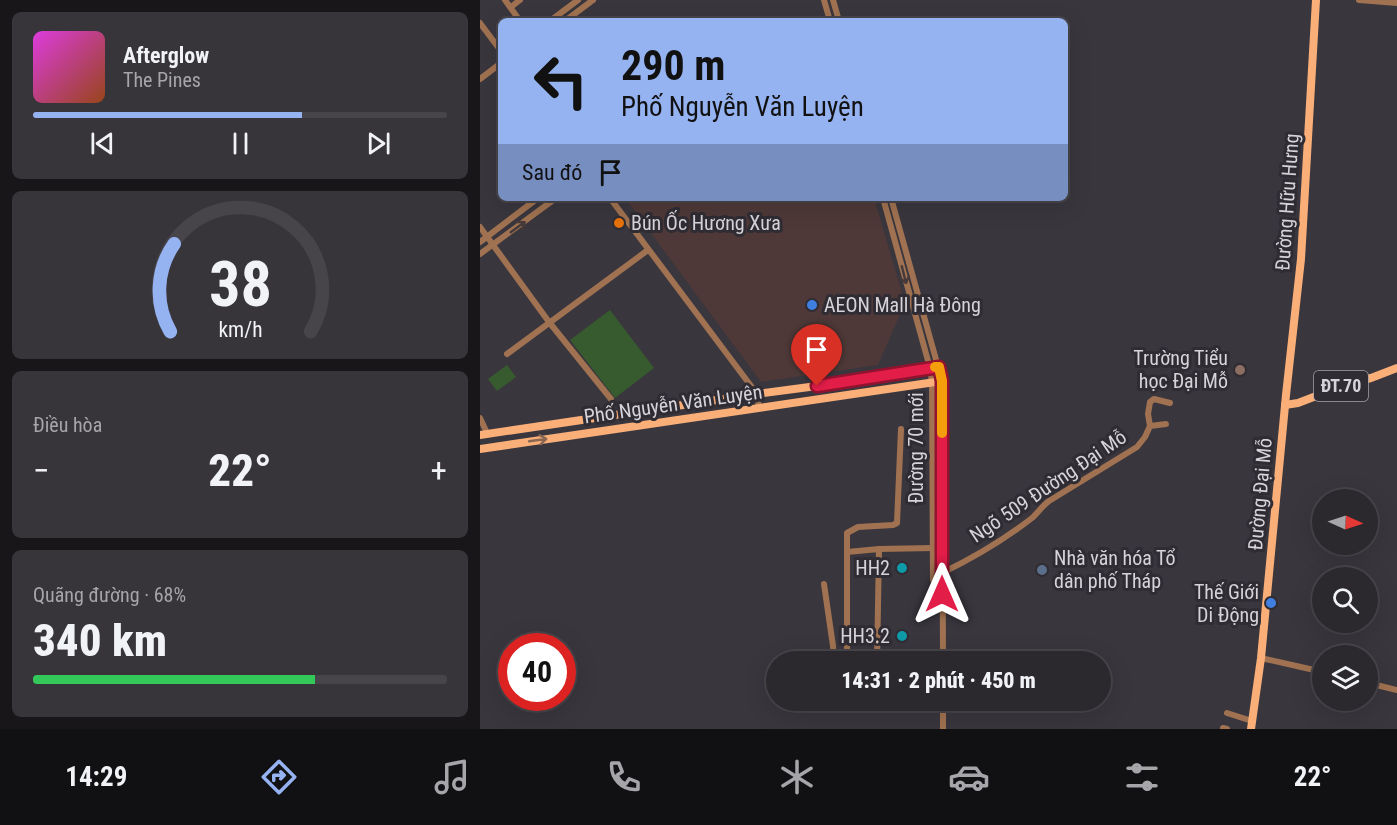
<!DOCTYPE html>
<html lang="vi">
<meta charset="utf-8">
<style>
:root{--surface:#2b282e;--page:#37343a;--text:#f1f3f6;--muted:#a6a6aa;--line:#47444a;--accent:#95b2f1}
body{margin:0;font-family:"Roboto Condensed",sans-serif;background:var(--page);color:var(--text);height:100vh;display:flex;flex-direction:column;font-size:22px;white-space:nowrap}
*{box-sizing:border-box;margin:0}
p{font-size:20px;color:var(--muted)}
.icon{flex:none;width:33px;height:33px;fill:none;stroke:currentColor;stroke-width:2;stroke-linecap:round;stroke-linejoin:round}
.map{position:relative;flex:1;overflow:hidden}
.panel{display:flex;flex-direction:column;gap:12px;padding:12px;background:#181619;width:480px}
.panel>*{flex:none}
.hud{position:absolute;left:18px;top:18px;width:570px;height:183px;border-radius:9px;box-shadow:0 6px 24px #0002,0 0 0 2px var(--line);background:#95b2f1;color:#111;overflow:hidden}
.needle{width:39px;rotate:93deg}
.tools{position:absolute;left:832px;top:489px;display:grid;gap:12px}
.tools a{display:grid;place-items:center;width:66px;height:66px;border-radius:50%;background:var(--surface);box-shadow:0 6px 24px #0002,0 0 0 2px var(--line);font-size:30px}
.speed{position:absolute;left:18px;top:633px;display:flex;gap:12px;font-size:30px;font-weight:700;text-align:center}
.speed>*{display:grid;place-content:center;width:78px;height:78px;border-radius:50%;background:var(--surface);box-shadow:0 6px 24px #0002,0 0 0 2px var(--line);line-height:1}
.speed .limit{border:9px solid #d22;background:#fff;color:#111}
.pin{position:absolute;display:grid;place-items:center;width:51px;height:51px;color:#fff;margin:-62px -26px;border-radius:50% 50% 50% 0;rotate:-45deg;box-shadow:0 0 6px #0007}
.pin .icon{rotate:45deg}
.me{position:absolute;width:66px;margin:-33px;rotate:0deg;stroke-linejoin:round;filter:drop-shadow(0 0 4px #0008)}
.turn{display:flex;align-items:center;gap:21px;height:126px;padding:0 24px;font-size:27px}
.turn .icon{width:78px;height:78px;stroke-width:2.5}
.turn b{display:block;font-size:42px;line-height:51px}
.then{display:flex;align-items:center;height:57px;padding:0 24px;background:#0003;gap:12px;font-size:22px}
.big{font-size:45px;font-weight:800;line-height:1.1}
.panel .tile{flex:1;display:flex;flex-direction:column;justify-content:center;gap:9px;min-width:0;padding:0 21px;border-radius:9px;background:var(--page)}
.panel .dial{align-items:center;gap:0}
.dial svg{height:156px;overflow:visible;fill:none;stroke:var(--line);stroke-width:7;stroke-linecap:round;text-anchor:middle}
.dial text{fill:var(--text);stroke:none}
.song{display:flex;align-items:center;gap:18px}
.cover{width:72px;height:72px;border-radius:9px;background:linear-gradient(135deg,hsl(300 70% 55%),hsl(20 70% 35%))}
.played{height:6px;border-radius:3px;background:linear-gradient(90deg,var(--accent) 65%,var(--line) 65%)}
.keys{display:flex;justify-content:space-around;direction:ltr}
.heat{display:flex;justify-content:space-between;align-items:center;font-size:33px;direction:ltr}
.charge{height:9px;border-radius:4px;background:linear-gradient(90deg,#34c759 68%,var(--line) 0)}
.trip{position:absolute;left:286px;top:651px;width:345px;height:60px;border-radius:30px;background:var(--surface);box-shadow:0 6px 24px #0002,0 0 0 2px var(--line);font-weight:800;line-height:60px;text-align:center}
.menu{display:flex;height:96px;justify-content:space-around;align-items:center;background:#111012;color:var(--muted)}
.menu .icon{width:42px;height:42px}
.menu .active{color:var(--accent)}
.menu b{font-size:27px;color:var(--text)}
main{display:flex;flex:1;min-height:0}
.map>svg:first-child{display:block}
.commercial{fill:#4e3938}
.pitch{fill:#375b2e}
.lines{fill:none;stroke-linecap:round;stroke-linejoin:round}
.minor{stroke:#a07251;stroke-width:6}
.major{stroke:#faaf78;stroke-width:8}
.oneway{stroke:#463a3a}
.oneway2{stroke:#8a6753}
.route-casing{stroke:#92132f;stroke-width:15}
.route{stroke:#e11d48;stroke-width:10}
.slow{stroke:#f59e0b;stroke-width:10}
.food-dot{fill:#e8710a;stroke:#2f2c34;stroke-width:2}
.shop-dot{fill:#3f7fe0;stroke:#2f2c34;stroke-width:2}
.education-dot{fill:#8d6e63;stroke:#2f2c34;stroke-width:2}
.culture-dot{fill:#0f9aa8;stroke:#2f2c34;stroke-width:2}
.service-dot{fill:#5c6f8a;stroke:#2f2c34;stroke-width:2}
.labels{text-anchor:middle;stroke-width:6;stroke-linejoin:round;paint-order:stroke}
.shield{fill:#2f2c34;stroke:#a4a1a8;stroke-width:1.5}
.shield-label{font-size:18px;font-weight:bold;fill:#d6d3d9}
.street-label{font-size:20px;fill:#d6d3d9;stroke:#2f2c34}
.poi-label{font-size:20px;fill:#d6d3d9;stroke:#2f2c34;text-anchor:end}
</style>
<main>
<section class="panel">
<div class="tile">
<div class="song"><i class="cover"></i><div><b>Afterglow</b><p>The Pines</p></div></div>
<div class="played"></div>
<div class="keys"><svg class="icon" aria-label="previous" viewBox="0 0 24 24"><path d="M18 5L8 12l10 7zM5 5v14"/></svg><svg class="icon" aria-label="pause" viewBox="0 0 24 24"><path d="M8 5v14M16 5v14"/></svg><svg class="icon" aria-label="next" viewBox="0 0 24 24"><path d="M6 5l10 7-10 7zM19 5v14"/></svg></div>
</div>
<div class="tile dial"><svg viewBox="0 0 100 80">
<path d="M14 69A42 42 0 1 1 86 69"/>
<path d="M14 69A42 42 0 0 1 16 24" stroke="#95b2f1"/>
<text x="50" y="56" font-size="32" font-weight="700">38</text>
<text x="50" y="72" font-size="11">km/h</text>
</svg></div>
<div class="tile"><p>Điều hòa</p>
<div class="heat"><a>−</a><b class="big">22°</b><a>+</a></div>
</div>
<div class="tile"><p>Quãng đường · 68%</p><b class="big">340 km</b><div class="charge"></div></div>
</section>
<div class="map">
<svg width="917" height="729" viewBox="0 0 917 729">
<rect width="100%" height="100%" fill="#39363e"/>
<path class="commercial" d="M145,198h249l31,105 -27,62 -117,17z"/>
<g class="pitch">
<path d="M130,310l44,58 -39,30 -45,-58z"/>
<path d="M27,365l9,12 -19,14 -9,-12z"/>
</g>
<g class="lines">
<g class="minor">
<path d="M25,0l15,21"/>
<path d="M344,0l6,21"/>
<path d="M353,0l6,21"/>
<path d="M879,0l38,3"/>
<path d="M31,7l9,-7"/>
<path d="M70,21l28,-21"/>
<path d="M85,21l28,-21"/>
<path d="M0,23l21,28"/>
<path d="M0,79l21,-16"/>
<path d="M130,198l147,196 2,14"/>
<path d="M403,198l47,170 2,14 1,198 9,14"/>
<path d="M411,198l51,183 1,281"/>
<path d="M0,227l69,95 62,77"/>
<path d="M0,242l58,-44"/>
<path d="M0,254l76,-56"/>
<path d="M27,354l141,-104"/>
<path d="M0,418l7,15"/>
<path d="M670,426l-2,-12 2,-12 4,-3 16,4"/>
<path d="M399,549l54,-1"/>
<path d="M367,552l32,-3 -2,113"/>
<path d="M462,573c31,-15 63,-34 90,-55 6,-5 10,-12 17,-17l88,-54 8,-10 5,-11 16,-2"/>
<path d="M344,584l9,62 1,16"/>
<path d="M781,658l62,14"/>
<path d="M367,662v-129l11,-6 35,-2 4,-2 4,-94"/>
<path d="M888,683l29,7"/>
<path d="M463,700v29"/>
<path d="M747,713l25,8"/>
<path d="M743,728l4,1"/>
</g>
<g class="major">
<path d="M805,405l13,-2 52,-20 21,-5 26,-10"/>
<path d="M0,435l277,-41 60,-8 122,-19"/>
<path d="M0,449l462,-68"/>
<path d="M771,729l10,-71 25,-263 15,-136 15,-259"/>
</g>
</g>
<defs><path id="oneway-shaft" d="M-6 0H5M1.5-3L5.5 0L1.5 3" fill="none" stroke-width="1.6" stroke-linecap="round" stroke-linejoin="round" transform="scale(1.5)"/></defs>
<g class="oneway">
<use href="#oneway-shaft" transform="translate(38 227) rotate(-36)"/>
<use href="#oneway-shaft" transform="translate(424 275) rotate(76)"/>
</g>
<use class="oneway2" href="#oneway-shaft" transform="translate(58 440) rotate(-8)"/>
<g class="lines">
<defs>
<path id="route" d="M337,386l122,-19 3,14v213"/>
</defs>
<use href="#route" class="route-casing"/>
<use href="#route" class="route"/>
<path class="slow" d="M455,367h4l3,14v52"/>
</g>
<circle class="food-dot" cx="139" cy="223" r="6"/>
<g class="shop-dot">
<circle cx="332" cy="305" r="6"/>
<circle cx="791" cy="603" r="6"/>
</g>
<circle class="education-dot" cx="760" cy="370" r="6"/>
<g class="culture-dot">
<circle cx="422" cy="568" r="6"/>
<circle cx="422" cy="636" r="6"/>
</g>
<circle class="service-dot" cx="562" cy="570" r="6"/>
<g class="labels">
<rect class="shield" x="834" y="371" width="54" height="30" rx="4.5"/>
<g class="shield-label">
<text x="861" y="392">ĐT.70</text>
</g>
<g class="street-label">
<text transform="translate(807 202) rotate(-86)" y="7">Đường Hữu Hưng</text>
<text transform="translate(193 404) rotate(-8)" y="7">Phố Nguyễn Văn Luyện</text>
<text transform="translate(436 448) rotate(-90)" y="7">Đường 70 mới</text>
<text transform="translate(568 486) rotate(-34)" y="7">Ngõ 509 Đường Đại Mỗ</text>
<text transform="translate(780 494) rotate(-85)" y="7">Đường Đại Mỗ</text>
</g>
<g class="poi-label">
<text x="151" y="230" text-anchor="start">Bún Ốc Hương Xưa</text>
<text x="344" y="312" text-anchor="start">AEON Mall Hà Đông</text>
<text x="748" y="365">Trường Tiểu<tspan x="748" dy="23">học Đại Mỗ</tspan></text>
<text x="574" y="565" text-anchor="start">Nhà văn hóa Tổ<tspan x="574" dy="23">dân phố Tháp</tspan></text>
<text x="410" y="575">HH2</text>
<text x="779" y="599">Thế Giới<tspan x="779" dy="23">Di Động</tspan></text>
<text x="410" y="643">HH3.2</text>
</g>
</g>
</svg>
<div class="tools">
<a><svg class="needle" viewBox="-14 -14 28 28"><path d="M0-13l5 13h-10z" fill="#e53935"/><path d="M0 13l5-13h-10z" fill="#a6a6aa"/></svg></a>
<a><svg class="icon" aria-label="search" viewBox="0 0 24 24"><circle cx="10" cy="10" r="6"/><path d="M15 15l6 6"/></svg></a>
<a><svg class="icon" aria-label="layers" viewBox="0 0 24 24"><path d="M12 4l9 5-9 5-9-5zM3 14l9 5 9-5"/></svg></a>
</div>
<div class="speed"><div class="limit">40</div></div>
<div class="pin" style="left:337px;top:386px;background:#d93025"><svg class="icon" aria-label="arrive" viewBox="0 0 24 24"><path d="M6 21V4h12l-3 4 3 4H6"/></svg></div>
<svg class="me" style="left:462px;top:594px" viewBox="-20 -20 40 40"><path d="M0-17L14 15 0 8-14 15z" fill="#e11d48" stroke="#fff" stroke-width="4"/></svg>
<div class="trip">14:31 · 2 phút · 450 m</div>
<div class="hud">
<div class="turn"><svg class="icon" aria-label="left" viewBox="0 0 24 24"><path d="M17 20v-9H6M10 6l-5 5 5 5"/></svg><div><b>290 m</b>Phố Nguyễn Văn Luyện</div></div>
<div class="then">Sau đó<svg class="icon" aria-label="arrive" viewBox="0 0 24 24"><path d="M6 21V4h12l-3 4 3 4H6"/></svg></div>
</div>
</div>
</main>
<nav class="menu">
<b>14:29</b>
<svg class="icon active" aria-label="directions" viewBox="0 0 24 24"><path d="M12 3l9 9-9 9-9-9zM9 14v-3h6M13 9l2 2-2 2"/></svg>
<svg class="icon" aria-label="music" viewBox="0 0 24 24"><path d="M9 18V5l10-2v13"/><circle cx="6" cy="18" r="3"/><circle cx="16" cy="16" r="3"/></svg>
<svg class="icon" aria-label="phone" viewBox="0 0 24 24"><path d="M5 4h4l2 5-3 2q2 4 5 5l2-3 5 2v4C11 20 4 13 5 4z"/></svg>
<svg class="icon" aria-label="climate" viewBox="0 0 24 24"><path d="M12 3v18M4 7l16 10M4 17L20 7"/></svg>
<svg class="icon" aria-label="car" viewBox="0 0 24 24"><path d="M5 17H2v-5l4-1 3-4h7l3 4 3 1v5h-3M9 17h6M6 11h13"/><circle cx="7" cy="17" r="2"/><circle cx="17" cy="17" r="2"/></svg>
<svg class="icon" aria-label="filters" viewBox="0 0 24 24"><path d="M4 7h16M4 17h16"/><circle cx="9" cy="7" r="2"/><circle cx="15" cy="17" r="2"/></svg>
<b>22°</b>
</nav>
